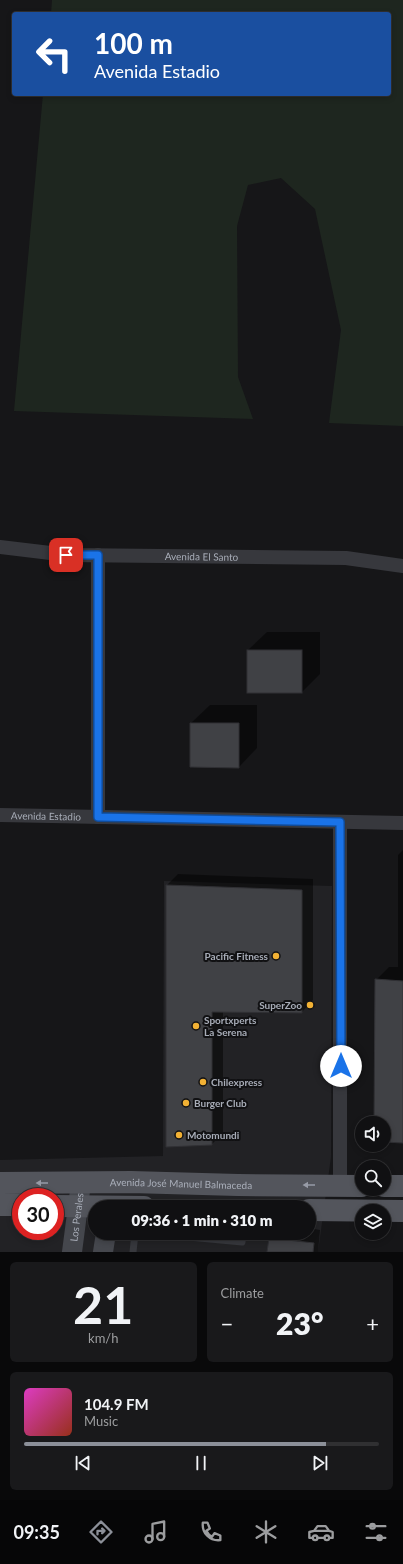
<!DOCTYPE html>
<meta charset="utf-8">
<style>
:root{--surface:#101012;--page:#19191b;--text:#f1f3f6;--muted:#9c9d9f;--line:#303032;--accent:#8c9099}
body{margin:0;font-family:Lato,sans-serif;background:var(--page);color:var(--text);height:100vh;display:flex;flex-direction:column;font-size:15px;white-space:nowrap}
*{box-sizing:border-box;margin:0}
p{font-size:13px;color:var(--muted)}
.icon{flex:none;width:22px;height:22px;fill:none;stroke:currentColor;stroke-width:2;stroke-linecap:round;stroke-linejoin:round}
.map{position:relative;height:1252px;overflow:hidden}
.sheet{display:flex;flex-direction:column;gap:10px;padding:10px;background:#09090a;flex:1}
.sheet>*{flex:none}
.hud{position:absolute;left:12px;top:12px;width:379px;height:84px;border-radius:4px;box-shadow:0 2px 6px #0003,0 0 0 1px var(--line);background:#1a4fa0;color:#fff;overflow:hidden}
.fabs{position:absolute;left:355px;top:1116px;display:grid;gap:8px}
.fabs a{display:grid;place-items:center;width:36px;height:36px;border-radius:50%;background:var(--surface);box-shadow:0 2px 6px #0003,0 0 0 1px var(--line);font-size:20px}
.speed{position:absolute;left:12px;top:1188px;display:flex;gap:8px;font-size:20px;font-weight:700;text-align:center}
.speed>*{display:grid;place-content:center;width:52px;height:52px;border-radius:50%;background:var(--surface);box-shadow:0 2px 6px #0003,0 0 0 1px var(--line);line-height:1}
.speed .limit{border:6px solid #d22;background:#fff;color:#111}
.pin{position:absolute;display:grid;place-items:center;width:34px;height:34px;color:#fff;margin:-17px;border-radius:8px;box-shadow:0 2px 6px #0006}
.me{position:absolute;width:44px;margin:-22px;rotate:0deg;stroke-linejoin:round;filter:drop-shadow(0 0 3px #0008)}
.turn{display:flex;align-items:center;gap:14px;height:84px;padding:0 16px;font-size:18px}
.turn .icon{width:52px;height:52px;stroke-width:2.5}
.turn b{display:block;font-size:28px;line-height:34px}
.big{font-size:30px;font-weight:800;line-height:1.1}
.sheet .tile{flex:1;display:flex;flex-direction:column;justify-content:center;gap:6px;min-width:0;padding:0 14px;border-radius:6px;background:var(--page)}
.sheet .dial{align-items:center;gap:0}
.dial b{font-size:52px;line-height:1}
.song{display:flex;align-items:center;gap:12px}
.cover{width:48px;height:48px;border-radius:6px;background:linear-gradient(135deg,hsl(310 70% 55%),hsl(10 70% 35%))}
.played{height:4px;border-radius:2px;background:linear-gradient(90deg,var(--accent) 85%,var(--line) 85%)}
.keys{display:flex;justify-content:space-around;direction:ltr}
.heat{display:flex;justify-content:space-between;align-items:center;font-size:22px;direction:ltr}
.sheet .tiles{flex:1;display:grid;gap:10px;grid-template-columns:1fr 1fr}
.tile:last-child{grid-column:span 2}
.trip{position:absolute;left:88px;top:1200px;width:228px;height:40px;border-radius:20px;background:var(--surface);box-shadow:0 2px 6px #0003,0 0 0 1px var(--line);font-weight:800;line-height:40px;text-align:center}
.tabs{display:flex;height:64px;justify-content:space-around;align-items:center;background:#060607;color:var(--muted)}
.tabs .icon{width:28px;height:28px}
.tabs .current{color:var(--accent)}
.tabs b{font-size:18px;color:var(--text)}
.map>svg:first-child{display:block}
.built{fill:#222225;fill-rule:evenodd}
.green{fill:#1e261f}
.shadow{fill:#0007}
.building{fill:#404145;stroke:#303034}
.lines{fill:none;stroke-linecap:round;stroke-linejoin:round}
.lane{stroke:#37383d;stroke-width:7}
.street{stroke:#37383d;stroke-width:14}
.secondary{stroke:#45474d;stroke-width:20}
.primary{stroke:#53555c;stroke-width:22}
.oneway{fill:#979ba6}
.route-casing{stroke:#114b97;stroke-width:10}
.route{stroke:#1a73e8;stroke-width:7}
.poi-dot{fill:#f2b134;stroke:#111113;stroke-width:1.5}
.labels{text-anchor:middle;stroke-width:4;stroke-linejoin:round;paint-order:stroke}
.street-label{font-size:10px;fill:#a8adb8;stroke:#111113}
.poi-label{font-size:10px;font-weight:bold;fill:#a8adb8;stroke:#111113;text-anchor:start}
</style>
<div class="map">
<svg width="403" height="1252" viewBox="0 0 403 1252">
<rect width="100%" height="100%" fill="#161618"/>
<path class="built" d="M164,881l168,5 -1,271 -13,95h-318v-92l163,-4zM21,1197h34v34h-34zM95,1207h214v26h-214z"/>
<path class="green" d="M52,0h351v426l-74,-3 12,-93 -26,-121 -34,-31 -33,7 -11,41 1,151 15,42 -239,-8 29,-317h346v-80h-338z"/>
<g class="shadow">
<path d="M267,632h53v42l-18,18 -54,-42z"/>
<path d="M210,705h47v43l-18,19 -48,-44z"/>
<path d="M403,850v292l-19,-1v-18h-9l1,-143 13,-13h9v-112z"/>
<path d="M178,874l135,5v121l-11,12 -79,-1v122l-11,11 -46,-258z"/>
<path d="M309,1228l11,2 -2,22h-50l2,-14 5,-5h34z"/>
</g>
<g class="building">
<rect x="247" y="650" width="55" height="43"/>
<path d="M190,723h49v45l-49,-1z"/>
<path d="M166,885l136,5v123l-90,-1v133l-46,2z"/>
<path d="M375,979l28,2v162l-19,-1v-19h-10z"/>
<path d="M269,1238l45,5 -1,9h-46z"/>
</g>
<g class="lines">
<g class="lane">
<path d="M146,1233l96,9 1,-9"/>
<path d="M133,1252l2,-19"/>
</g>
<g class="street">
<path id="s1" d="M0,547l67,8 279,3 57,8"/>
<path d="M98,555v262"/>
<path id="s2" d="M0,815l403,8"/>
<path d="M340,1185v-363"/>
</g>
<g class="secondary">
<path id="s3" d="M72,1252l9,-69"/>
<path d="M103,1252l3,-19"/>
</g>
<g class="primary">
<path id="s4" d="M0,1183l131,-1 107,3 124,1"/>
<path d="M384,1186h19"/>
<path d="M0,1205h21"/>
<path d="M55,1206l89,1"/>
<path d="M309,1210l94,1"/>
</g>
</g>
<defs><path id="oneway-solid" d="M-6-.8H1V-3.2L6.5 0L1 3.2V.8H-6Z"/></defs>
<g class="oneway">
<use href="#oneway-solid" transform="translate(42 1183) rotate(180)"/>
<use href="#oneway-solid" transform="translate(309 1185) rotate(-180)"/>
</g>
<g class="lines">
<defs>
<path id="route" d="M66,555h32v262l242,5 1,244"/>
</defs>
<use href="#route" class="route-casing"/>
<use href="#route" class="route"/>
</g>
<g class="poi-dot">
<circle cx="276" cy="956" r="4"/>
<circle cx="310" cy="1005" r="4"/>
<circle cx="196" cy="1026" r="4"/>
<circle cx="203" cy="1082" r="4"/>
<circle cx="186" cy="1103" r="4"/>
<circle cx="179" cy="1135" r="4"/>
</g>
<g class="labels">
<g class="street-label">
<text dy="4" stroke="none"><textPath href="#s1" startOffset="202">Avenida El Santo</textPath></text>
<text dy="4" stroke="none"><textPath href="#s2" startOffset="46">Avenida Estadio</textPath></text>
<text dy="4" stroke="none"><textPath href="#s4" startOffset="181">Avenida José Manuel Balmaceda</textPath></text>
<text dy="4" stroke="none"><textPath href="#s3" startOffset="35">Los Perales</textPath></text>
</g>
<g class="poi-label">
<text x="268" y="960" text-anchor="end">Pacific Fitness</text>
<text x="302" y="1009" text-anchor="end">SuperZoo</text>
<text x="204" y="1024">Sportxperts<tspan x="204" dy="12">La Serena</tspan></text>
<text x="211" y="1086">Chilexpress</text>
<text x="194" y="1107">Burger Club</text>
<text x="187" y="1139">Motomundi</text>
</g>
</g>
</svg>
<div class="fabs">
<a><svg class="icon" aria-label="sound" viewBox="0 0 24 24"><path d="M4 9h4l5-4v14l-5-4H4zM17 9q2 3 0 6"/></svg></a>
<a><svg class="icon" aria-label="search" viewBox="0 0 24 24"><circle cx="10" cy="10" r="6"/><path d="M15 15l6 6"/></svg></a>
<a><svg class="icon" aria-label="layers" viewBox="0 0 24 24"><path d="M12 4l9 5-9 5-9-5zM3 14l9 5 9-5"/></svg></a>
</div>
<div class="speed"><div class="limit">30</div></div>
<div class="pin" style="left:66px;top:555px;background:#d93025"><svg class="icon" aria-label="arrive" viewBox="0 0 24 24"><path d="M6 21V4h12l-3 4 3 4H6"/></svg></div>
<svg class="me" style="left:341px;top:1066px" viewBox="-20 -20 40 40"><circle r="19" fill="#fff"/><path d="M0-13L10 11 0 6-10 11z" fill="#1a73e8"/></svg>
<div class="trip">09:36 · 1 min · 310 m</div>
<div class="hud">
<div class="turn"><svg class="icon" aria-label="left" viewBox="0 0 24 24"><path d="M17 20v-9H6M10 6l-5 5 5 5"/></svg><div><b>100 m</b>Avenida Estadio</div></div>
</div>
</div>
<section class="sheet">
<div class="tiles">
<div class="tile dial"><b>21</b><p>km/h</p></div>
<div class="tile"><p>Climate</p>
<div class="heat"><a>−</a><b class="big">23°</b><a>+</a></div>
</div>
<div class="tile">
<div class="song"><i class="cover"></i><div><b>104.9 FM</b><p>Music</p></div></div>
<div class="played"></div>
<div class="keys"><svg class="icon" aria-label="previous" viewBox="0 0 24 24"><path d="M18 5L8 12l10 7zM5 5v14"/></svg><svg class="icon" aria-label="pause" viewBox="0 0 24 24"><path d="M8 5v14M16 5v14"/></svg><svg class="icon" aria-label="next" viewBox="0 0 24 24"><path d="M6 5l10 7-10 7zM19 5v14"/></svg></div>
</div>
</div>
</section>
<nav class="tabs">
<b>09:35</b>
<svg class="icon current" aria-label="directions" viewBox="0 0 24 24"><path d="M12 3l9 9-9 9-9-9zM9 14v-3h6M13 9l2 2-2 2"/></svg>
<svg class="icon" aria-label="music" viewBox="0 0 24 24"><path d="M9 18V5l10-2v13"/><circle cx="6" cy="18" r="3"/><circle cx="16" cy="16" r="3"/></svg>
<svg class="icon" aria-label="phone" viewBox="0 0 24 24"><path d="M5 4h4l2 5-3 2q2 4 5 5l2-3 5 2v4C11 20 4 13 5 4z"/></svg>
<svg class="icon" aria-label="climate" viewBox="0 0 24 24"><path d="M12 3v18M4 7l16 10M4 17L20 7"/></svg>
<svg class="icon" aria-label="car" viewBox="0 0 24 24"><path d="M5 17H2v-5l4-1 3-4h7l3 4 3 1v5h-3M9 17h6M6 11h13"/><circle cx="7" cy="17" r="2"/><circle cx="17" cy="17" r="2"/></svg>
<svg class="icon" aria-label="filters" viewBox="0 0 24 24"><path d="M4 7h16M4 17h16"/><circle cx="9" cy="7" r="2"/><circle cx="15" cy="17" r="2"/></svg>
</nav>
